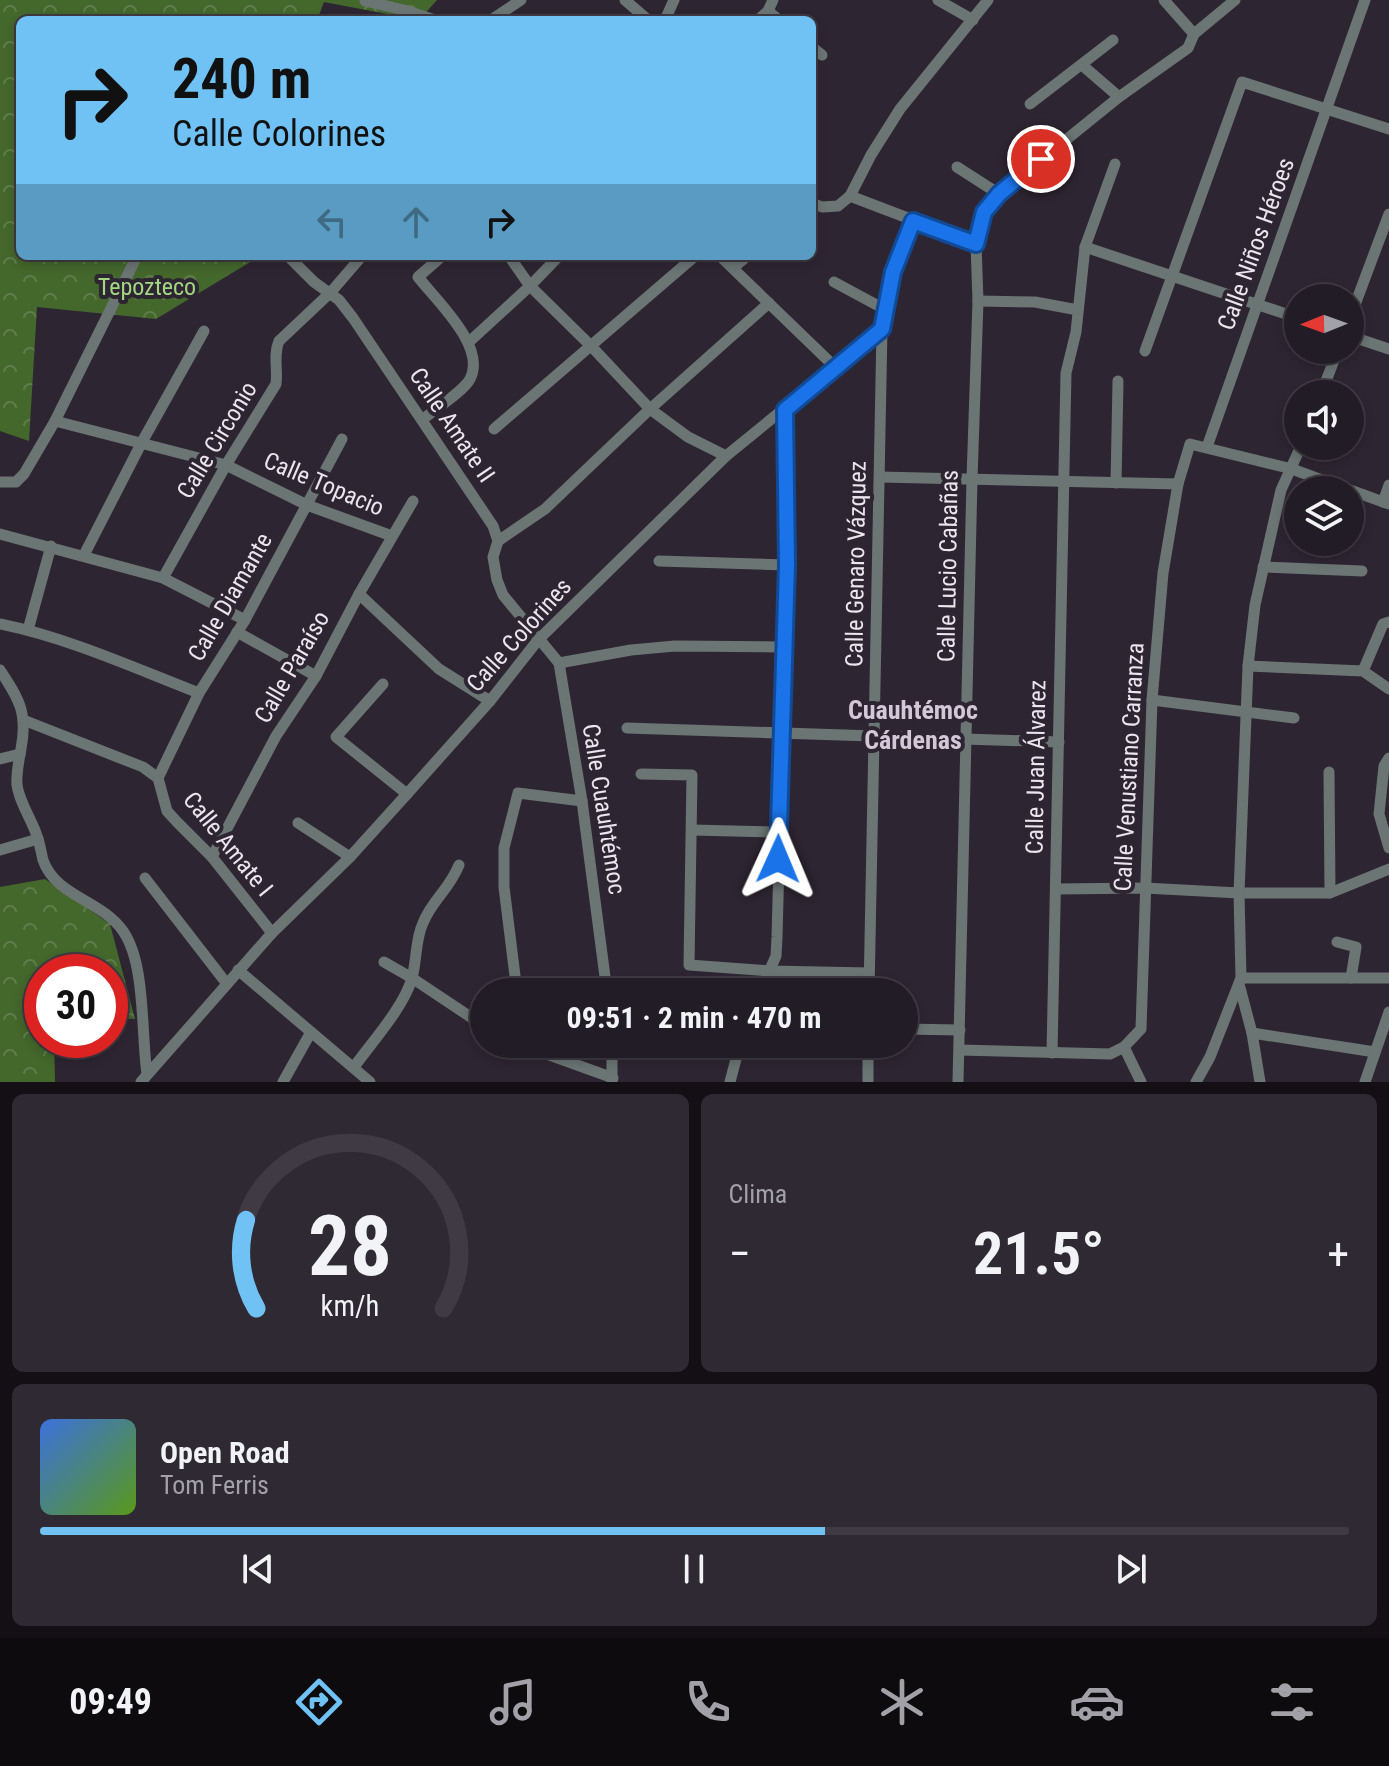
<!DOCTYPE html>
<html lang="es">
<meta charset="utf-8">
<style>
:root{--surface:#221c26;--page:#2e2932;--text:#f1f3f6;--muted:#a2a1a7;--line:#3f3a43;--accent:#70c2f4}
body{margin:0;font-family:"Roboto Condensed",sans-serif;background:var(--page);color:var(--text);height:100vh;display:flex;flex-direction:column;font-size:30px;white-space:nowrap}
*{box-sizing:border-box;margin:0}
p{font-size:26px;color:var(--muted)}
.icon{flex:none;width:44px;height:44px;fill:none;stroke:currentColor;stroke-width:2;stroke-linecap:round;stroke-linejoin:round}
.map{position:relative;height:1082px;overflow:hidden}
.drawer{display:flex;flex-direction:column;gap:12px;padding:12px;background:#130f15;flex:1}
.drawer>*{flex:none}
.banner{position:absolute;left:16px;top:16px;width:800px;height:244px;border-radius:12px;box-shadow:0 4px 12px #0003,0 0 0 2px var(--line);background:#70c2f4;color:#111;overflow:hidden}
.needle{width:52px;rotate:269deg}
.fabs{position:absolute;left:1284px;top:284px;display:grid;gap:16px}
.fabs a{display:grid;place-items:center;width:80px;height:80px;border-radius:50%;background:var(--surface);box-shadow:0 4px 12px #0003,0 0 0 2px var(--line);font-size:40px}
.speed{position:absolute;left:24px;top:954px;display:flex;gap:16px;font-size:40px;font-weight:700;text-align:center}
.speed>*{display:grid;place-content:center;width:104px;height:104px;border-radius:50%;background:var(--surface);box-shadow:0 4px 12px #0003,0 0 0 2px var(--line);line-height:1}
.speed .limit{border:12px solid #d22;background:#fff;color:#111}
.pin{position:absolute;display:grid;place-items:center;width:68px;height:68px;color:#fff;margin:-34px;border:4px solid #fff;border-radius:50%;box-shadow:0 2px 8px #0007}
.me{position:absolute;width:88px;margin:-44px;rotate:1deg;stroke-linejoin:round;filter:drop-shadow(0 0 6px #0008)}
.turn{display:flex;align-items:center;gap:28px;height:168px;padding:0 24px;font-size:36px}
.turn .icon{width:104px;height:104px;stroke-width:2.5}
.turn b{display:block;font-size:56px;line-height:68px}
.lanes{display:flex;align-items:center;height:76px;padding:0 24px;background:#0003;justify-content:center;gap:40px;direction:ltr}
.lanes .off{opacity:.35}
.big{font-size:60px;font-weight:700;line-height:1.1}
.drawer .card{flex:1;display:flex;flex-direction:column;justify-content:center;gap:12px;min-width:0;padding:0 28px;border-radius:12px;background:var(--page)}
.drawer .dial{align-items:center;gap:0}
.dial svg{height:208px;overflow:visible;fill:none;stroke:var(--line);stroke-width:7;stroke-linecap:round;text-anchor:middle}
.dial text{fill:var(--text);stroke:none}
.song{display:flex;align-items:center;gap:24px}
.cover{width:96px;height:96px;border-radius:12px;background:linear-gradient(135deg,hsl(220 70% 55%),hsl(90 70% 35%))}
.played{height:8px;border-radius:4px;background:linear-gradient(90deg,var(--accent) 60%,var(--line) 60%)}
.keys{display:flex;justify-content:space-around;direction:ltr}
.heat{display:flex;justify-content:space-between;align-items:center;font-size:44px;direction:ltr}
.drawer .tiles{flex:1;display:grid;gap:12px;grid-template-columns:1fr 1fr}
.card:last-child{grid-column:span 2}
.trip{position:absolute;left:470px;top:978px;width:448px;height:80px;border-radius:40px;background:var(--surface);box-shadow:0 4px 12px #0003,0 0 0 2px var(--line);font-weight:700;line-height:80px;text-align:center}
.dock{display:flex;height:128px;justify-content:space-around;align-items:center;background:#0e0b0f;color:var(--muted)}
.dock .icon{width:56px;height:56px}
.dock .on{color:var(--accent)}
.dock b{font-size:36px;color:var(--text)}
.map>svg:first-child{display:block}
.forest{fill:url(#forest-crowns)}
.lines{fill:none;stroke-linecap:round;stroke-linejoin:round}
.minor{stroke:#6b7574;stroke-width:11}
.route-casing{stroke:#114b97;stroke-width:20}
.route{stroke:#1a73e8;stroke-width:14}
.labels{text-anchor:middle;stroke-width:8;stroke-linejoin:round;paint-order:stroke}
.street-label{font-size:24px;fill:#ebe5ee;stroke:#2e2532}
.park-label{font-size:24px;fill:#a3d782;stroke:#2e2532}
.neighbourhood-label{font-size:26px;font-weight:bold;fill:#d3c7d8;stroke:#2e2532}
</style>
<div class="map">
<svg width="1389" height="1082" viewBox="0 0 1389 1082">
<defs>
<pattern id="forest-crowns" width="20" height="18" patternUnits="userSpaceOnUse" patternTransform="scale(2)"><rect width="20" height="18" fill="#44672c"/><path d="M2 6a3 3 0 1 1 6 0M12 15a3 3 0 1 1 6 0" fill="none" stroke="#5f7d4b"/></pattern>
</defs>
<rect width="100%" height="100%" fill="#2e2532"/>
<g class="forest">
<path d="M0,0h437l-18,20 -95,-18 -7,18h-297v236h240l-104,63 -119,-12 -8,134 -29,-10z"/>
<path d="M45,879l65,45 25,95 -25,-1v-46h-68v68h12l1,42h-55v-195z"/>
</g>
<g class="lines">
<g class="minor">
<path d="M625,0l23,20"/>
<path d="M938,0l35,20"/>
<path d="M1164,0l30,34"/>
<path d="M365,1l39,9 31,10"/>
<path d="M768,11l11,9"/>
<path d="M491,20l30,-20"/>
<path d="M665,20l9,-20"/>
<path d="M758,20l10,-9 5,-11"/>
<path d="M812,47l10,8"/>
<path d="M1082,65l37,32"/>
<path d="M1030,104l83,-64"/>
<path d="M957,167l42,27"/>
<path d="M850,196l126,48"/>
<path d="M812,203l10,4 16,-1 12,-10 21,-41 29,-46 88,-109"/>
<path d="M1085,247l213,71"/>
<path d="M288,256l26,26 25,18 14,18 140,208 5,15 -5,16 4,23 6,15 56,68 23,138 25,191"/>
<path d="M509,256l21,30 61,60 59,63 38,28 38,19"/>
<path d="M720,256l116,112"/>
<path d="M733,268l14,-12"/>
<path d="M834,282l52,28"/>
<path d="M978,301l57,1 43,8"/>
<path d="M1350,318l39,-104"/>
<path d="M1350,336l39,13"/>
<path d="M469,342l61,-56 29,-30"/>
<path d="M1145,351l97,-269 147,47"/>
<path d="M1321,394l17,-44"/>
<path d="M422,420c12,-10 42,-29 48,-41 17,-32 -33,-78 -52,-102l24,-21"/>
<path d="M55,421l171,44 81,40 85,31"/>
<path d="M494,429l201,-173"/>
<path d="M1207,447l158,-447"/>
<path d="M880,477l298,7"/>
<path d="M0,482h16l8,-8 31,-53 82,-165"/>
<path d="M1116,483l2,-102"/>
<path d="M1350,490l39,14"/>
<path d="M1383,502l6,-17"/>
<path d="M0,534l163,44 82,42"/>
<path d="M498,541l47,-32 105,-100 119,-106"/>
<path d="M84,555l58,-113 62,-111"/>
<path d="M659,561l128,4"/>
<path d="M1263,567l99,4"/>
<path d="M163,578l63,-113 50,-81c2,-15 -3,-29 3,-43l52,-49 31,-36"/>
<path d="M359,594l80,75 51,32"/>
<path d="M0,624c69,14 134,44 199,69"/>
<path d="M28,630l23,-84"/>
<path d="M237,632l79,44"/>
<path d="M559,663l72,-13 44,-4 109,1"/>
<path d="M1248,666l115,5 26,18"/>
<path d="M0,670c19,29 28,43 21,79 -2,12 -5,23 -4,36 2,17 15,35 20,51 3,8 4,16 6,24 13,37 57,39 80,71 23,33 18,102 24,143"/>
<path d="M1363,671l20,-47 6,-2"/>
<path d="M383,684l-47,53 71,57"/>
<path d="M1152,700l142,18"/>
<path d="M26,721l117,46 15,11 9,33 10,11 35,35 60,76"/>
<path d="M627,728l432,14"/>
<path d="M1389,758l-5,8 -5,48 10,34"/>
<path d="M0,759l20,-5"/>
<path d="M1329,772l1,121"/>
<path d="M641,774l51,1 -3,190 82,6 98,2"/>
<path d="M158,778l41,-85 46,-73 97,-181"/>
<path d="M298,823l52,34"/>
<path d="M692,830l86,2"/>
<path d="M0,850l38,-11"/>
<path d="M212,857l64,-121 40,-60 43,-82 54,-93"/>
<path d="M145,878l82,106"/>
<path d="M1056,889l89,-1 94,5h91l59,-24"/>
<path d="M1337,942l19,5 -5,31"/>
<path d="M384,962l28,16 72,48"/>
<path d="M238,970l132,112"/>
<path d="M1241,978h148"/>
<path d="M1239,984l13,49 8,49"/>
<path d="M517,992l-13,-105v-39l14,-55 64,8"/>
<path d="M760,992l16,-36 1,-19 10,-372 -2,-155"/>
<path d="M869,992l13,-663 11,-57 20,-51"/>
<path d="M904,1029l56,1"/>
<path d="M1252,1033l123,19"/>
<path d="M519,1044l94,34"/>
<path d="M612,1044v38"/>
<path d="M868,1044v38"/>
<path d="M1124,1047l17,35"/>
<path d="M960,1050l150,4 14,-7 17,-18 11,-329 11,-127 15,-89 12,-40 102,25 57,21"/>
<path d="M1052,1053l14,-680 10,-41 9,-85 30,-83"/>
<path d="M354,1067c18,-25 50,-60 58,-89 5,-18 3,-38 11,-55 9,-23 26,-33 36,-58"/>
<path d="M141,1082l131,-149 78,-76 57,-63 83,-93 48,-61 188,-184 156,-127"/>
<path d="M283,1082l28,-50"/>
<path d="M730,1082l10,-38"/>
<path d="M958,1082l14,-603 6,-178 -2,-57 8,-32 15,-18 120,-97 69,-49 6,-14 41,-34"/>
<path d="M1196,1082l14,-25 31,-79 -2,-85 9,-227 7,-61 26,-115 20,-44"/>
<path d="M1365,1082l24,-70"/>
</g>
</g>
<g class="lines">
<defs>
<path id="route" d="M778,859l9,-294 -2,-155 97,-81 11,-57 20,-51 63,23 8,-32 15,-18 42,-35"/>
</defs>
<use href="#route" class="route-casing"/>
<use href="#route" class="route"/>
</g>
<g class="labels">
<g class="street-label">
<text transform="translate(1256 244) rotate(-70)" y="8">Calle Niños Héroes</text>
<text transform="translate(452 425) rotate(56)" y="8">Calle Amate II</text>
<text transform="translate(217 440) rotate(-59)" y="8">Calle Circonio</text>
<text transform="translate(324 484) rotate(23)" y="8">Calle Topacio</text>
<text transform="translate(856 564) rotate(-89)" y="8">Calle Genaro Vázquez</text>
<text transform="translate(948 566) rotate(-89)" y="8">Calle Lucio Cabañas</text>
<text transform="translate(230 597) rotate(-60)" y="8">Calle Diamante</text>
<text transform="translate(519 635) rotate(-48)" y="8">Calle Colorines</text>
<text transform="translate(292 667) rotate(-60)" y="8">Calle Paraíso</text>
<text transform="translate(1036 767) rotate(-89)" y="8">Calle Juan Álvarez</text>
<text transform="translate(1129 767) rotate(-87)" y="8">Calle Venustiano Carranza</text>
<text transform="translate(604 809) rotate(81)" y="8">Calle Cuauhtémoc</text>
<text transform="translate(228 844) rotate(51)" y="8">Calle Amate I</text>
</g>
<g class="park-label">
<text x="147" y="295">Tepozteco</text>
</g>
<g class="neighbourhood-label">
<text x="913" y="719">Cuauhtémoc<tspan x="913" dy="30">Cárdenas</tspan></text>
</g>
</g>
</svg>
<div class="fabs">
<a><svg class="needle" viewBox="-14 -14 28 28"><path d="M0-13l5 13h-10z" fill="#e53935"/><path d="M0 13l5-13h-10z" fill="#a2a1a7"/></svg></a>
<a><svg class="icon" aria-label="sound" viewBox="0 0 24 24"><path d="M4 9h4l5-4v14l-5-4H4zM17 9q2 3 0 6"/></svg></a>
<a><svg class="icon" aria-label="layers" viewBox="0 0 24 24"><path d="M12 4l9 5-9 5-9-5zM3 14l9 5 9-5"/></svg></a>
</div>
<div class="speed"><div class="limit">30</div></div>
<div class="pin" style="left:1041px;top:159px;background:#d93025"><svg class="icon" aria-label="arrive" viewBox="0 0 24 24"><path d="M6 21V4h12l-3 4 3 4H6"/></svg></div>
<svg class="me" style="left:778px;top:859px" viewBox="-20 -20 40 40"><path d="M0-17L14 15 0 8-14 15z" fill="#1a73e8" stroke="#fff" stroke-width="4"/></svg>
<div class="trip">09:51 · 2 min · 470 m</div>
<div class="banner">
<div class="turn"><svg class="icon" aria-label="right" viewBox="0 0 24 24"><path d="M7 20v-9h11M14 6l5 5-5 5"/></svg><div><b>240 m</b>Calle Colorines</div></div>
<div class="lanes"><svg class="icon off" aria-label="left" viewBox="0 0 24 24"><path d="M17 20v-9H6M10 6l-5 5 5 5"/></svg><svg class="icon off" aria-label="ahead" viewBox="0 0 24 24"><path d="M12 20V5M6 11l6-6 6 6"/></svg><svg class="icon" aria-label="right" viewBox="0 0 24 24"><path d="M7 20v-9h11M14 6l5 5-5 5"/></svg></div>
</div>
</div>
<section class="drawer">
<div class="tiles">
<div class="card dial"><svg viewBox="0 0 100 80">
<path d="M14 69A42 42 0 1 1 86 69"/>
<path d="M14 69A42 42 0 0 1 10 35" stroke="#70c2f4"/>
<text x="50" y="56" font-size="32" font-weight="700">28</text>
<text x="50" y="72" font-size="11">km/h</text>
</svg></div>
<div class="card"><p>Clima</p>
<div class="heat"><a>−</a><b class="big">21.5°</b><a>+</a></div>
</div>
<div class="card">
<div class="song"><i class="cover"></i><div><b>Open Road</b><p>Tom Ferris</p></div></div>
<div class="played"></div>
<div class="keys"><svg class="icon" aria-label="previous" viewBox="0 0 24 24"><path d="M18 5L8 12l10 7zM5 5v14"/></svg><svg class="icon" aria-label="pause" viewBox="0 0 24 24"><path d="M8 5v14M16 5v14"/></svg><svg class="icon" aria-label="next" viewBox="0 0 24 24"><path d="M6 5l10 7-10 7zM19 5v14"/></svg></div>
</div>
</div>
</section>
<nav class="dock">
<b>09:49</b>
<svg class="icon on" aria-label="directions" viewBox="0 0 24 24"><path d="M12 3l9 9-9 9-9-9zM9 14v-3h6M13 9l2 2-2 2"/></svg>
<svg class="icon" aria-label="music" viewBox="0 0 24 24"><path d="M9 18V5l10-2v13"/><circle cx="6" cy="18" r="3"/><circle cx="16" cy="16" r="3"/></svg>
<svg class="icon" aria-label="phone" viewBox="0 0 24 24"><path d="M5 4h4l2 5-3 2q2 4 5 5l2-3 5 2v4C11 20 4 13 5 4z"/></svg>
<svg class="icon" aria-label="climate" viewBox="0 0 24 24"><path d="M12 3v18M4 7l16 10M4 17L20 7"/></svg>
<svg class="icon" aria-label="car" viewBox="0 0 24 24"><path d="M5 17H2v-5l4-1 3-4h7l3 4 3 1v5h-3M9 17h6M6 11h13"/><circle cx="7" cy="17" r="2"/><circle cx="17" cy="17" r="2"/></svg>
<svg class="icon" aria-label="filters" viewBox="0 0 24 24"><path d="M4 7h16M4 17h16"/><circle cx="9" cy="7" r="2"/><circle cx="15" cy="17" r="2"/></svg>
</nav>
